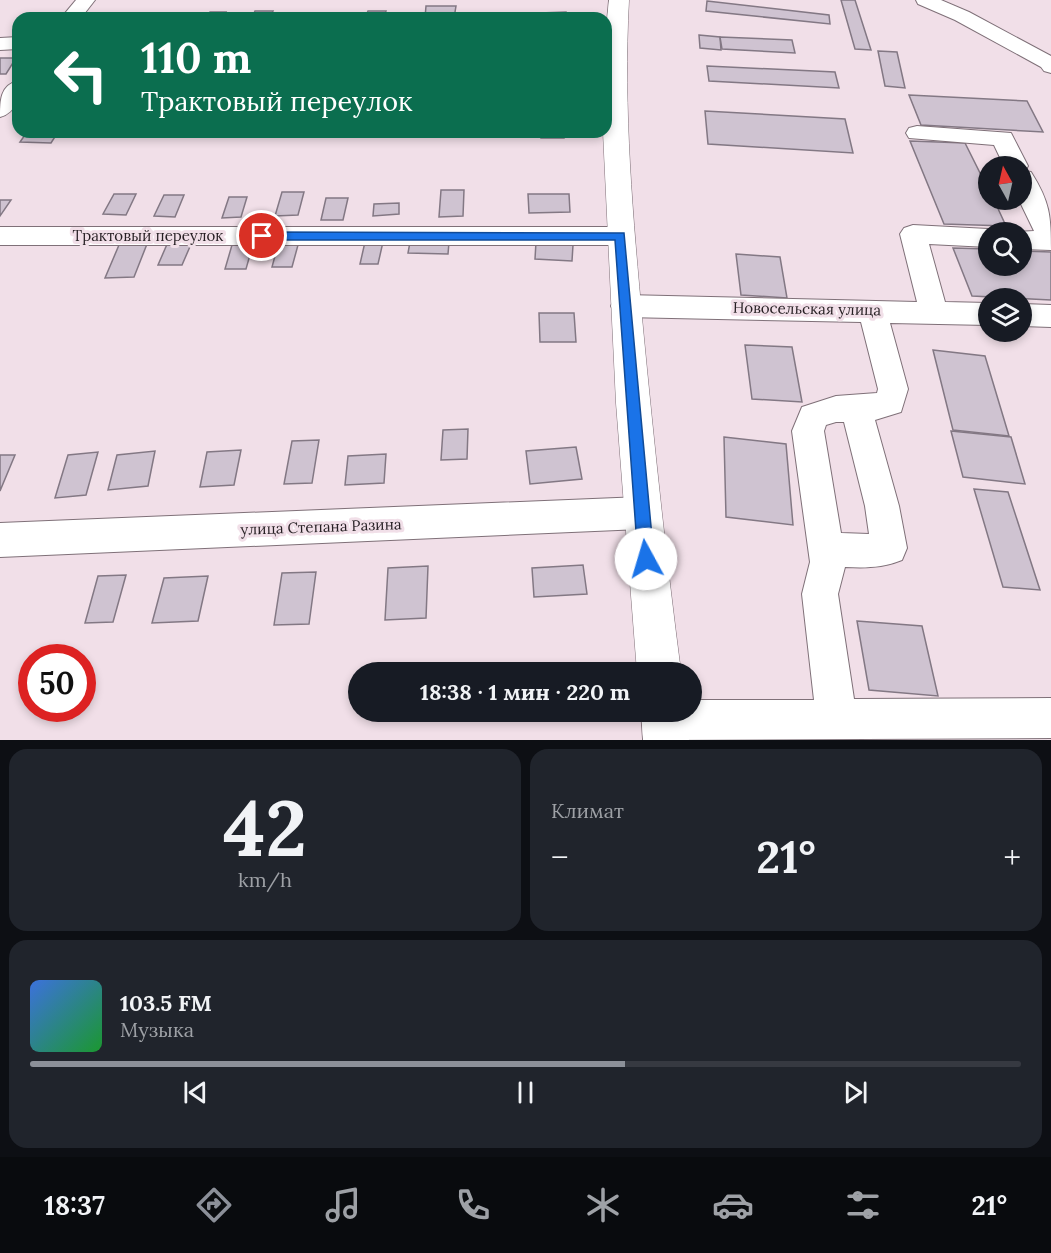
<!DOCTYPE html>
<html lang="ru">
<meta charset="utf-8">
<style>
:root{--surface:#171b24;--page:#20242c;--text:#f1f3f6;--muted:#9ea1a6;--line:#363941;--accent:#8c9099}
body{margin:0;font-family:Lora,serif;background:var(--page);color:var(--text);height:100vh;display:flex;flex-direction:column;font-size:22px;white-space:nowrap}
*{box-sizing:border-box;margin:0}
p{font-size:20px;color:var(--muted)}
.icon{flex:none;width:33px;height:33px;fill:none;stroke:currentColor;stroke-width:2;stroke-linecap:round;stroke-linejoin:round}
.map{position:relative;height:740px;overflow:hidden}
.drawer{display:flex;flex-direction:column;gap:9px;padding:9px;background:#0d0f14;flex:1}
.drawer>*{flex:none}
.hud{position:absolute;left:12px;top:12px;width:600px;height:126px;border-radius:18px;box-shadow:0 3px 9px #0003;background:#0b6e4f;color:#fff;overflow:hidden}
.needle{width:39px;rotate:352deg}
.fabs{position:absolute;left:978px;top:156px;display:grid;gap:12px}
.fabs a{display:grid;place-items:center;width:54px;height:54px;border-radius:50%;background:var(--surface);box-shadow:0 3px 9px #0003;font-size:30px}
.speed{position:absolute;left:18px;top:644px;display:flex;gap:12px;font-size:30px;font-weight:700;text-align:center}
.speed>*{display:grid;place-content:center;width:78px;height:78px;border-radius:50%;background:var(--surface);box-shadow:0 3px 9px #0003;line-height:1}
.speed .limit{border:9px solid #d22;background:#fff;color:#111}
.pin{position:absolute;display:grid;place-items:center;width:51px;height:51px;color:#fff;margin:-26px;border:3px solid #fff;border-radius:50%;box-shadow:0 2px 6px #0007}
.me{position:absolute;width:66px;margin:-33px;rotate:354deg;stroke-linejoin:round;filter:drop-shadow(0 0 4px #0008)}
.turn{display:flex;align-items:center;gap:21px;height:126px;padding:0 30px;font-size:27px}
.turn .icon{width:78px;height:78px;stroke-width:2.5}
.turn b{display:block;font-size:42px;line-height:51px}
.big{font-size:45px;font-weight:800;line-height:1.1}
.drawer .card{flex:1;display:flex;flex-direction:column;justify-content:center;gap:9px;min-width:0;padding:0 21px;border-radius:18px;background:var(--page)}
.drawer .dial{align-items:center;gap:0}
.dial b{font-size:78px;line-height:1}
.song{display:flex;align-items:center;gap:18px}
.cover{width:72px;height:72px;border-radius:9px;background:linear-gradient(135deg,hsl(220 70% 55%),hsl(130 70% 35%))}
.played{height:6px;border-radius:3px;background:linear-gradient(90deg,var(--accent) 60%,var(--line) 60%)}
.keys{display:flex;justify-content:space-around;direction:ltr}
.heat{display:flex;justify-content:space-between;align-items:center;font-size:33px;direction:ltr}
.drawer .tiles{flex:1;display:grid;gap:9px;grid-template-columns:1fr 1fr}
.card:last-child{grid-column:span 2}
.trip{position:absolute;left:348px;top:662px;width:354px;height:60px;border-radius:30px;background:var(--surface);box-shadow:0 3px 9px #0003;font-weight:800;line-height:60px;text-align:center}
.tab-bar{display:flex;height:96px;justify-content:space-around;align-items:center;background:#090b0e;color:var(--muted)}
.tab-bar .icon{width:42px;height:42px}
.tab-bar .current{color:var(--accent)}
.tab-bar b{font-size:27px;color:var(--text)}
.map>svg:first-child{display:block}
.building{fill:#cfc3d1;stroke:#837884;stroke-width:1.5}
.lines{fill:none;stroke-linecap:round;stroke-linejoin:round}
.minor-casing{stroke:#7f7078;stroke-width:2}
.major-casing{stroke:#7f7078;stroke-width:1}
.minor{fill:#fff;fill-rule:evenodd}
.major{fill:#fff;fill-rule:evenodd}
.route{fill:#1a73e8;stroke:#114b97;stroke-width:1.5}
.labels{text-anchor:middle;stroke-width:6;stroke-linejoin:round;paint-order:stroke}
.street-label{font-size:15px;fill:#261f23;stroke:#f1dfe8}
</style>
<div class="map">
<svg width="1051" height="740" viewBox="0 0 1051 740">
<rect width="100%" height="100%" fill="#f1dfe8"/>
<g class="building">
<path d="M841,0h14l16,50 -16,-1z"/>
<path d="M707,1l122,14 1,9 -124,-13z"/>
<path d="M426,6h30l-2,12h-29z"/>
<path d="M255,11h18l-3,7h-18z"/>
<path d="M368,11h18l-2,7h-19z"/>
<path d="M210,12h16l-3,6h-16z"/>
<path d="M566,12v6h-26v-5z"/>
<path d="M699,35l21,2 1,13 -21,-2z"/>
<path d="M720,37l72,3 3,13 -73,-4z"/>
<path d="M878,51l19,1 8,36 -20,-2z"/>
<path d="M0,58h16l-10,16h-6z"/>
<path d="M707,66l128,6 4,16 -130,-7z"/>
<path d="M909,95l118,6 16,31 -122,-7z"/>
<path d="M705,111l140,8 8,34 -145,-9z"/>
<path d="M27,132h31l-7,11 -31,-1z"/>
<rect x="541" y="132" width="23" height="6"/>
<path d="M910,141l55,2 23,46v11h6l12,26 -62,-2z"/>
<path d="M441,190h23l-1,26 -24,1z"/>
<path d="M282,192h22l-6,23 -23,1z"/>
<path d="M114,194h22l-10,21 -23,-1z"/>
<path d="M528,194h41l1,18 -41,1z"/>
<path d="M164,195h20l-9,22 -21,-1z"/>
<path d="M229,197h18l-6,20 -19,1z"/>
<path d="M326,198h22l-5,22h-22z"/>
<path d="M0,200h11l-11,16z"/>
<path d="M399,203v11l-26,2 1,-12z"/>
<path d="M168,242h24l-10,23h-24z"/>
<path d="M365,242h18l-5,22h-18z"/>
<path d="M410,242h39l-1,12 -40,-1z"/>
<path d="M536,242l37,3 -1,16 -37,-2z"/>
<path d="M147,244l-13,33 -29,1 14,-33z"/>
<path d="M253,244l-7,25h-21l7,-24z"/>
<path d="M278,245h20l-6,22h-20z"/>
<path d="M953,248l35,1v17h34v-15l29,1v48l-79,-4z"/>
<path d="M736,254l44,3 7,41 -46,-3z"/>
<path d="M539,313h35l2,29h-36z"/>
<path d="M745,345l47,2 10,55 -50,-3z"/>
<path d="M933,350l52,6 24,80 -56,-6z"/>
<path d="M468,429l-1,30 -26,1 2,-30z"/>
<path d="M951,431l60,6 14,47 -62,-7z"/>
<path d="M724,437l62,7 7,81 -67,-8z"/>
<path d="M319,440l-7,43 -28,1 8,-43z"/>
<path d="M576,447l6,32 -52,5 -4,-33z"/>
<path d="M241,450l-7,35 -34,2 7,-35z"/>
<path d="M155,451l-7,35 -40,4 9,-35z"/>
<path d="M98,452l-12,43 -31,3 13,-43z"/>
<path d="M386,454l-2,29 -39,2 3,-29z"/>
<path d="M0,455h15l-15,36z"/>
<path d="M974,489l34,3 32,98 -37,-3z"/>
<path d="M583,565l4,29 -53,3 -2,-29z"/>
<path d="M428,566l-2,52 -41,2 3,-52z"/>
<path d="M316,572l-7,52 -35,1 8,-52z"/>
<path d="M126,575l-13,47 -28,1 13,-47z"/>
<path d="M208,576l-10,45 -46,2 12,-45z"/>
<path d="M857,621l65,5 16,70 -69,-6z"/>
</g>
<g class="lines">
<defs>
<g id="minor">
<path d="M76,0h19l-14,18h-20z"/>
<path d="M916,0h25l28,12 82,44v17l-7,-2 -3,-4 -86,-47 -37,-16z"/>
<path d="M18,37v12l-18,1v-12z"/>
<path d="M18,81c0,15 0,31 -18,36 0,-16 0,-32 18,-36z"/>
<path d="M917,126l94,7 17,33 -3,5 6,1c19,30 20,44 20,78l-29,-1v-17h-6l18,-1 -15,-31h3v-34h-18l-10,-21 -85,-7 -3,-5 3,-5z"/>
<path d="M913,225l75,4 9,3h-9v15l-59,-3 16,58 43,1v22l-98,-2 18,66 -7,23 -26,8 24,86 8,42 -5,12c-20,8 -37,8 -57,7l-7,27 16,105 197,-1v40l-390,2 -11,-5 -6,-14 4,-10h44v-11h122l-12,-106 8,-32 -18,-131 10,-24 34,-11 41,-3 1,-4 -17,-67 -236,-5 -10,-3 -4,-8 4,-8 10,-3 292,7 -17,-68 4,-6zM836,422h8l21,84 4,28 -28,-1 -17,-102 2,-6z"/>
<path d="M0,227h620l9,3 4,6 -4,6 -9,3h-620z"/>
<path d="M1022,304l29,1v22l-29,-1z"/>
<path d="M641,497l12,5 5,11 -5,11 -12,5 -641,28v-34z"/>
</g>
<g id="major">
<path d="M609,0h20c-6,110 4,218 14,328 11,115 23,229 38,344h-44l-21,-269 -13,-271h3v-103z"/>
<path d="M641,711h44l4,29h-46z"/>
</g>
</defs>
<use href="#minor" class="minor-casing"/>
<use href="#major" class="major-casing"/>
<use href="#minor" class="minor"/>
<use href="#major" class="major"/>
</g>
<path class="route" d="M262,232l362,1 30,326 -2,5 -6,3 -6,-3 -2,-5 -23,-319h-353l-6,-4z"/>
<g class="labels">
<g class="street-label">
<text x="148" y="241">Трактовый переулок</text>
<text transform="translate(807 309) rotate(1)" y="5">Новосельская улица</text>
<text transform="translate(321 527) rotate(-2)" y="5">улица Степана Разина</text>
</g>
</g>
</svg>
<div class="fabs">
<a><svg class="needle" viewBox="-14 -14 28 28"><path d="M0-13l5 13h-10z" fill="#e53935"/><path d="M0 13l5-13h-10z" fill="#9ea1a6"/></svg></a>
<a><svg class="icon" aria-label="search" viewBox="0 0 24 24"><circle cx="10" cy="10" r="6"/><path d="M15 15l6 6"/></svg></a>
<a><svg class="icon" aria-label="layers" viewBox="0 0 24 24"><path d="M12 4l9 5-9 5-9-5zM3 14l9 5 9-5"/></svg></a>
</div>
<div class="speed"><div class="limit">50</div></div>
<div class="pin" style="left:262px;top:236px;background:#d93025"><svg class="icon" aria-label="arrive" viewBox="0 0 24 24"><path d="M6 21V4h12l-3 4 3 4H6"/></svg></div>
<svg class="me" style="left:646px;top:559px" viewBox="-20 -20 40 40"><circle r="19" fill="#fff"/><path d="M0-13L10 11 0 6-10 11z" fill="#1a73e8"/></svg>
<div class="trip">18:38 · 1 мин · 220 m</div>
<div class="hud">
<div class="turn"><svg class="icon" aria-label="left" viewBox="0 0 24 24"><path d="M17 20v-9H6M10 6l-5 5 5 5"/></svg><div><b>110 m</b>Трактовый переулок</div></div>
</div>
</div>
<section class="drawer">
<div class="tiles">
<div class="card dial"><b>42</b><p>km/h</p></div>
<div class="card"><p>Климат</p>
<div class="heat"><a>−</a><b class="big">21°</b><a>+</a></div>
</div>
<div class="card">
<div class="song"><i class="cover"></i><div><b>103.5 FM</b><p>Музыка</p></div></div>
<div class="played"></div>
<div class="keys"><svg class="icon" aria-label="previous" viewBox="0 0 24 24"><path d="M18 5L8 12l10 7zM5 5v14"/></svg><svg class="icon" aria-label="pause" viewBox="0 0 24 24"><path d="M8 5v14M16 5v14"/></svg><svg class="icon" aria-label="next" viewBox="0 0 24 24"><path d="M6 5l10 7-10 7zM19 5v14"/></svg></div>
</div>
</div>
</section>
<nav class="tab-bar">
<b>18:37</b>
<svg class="icon current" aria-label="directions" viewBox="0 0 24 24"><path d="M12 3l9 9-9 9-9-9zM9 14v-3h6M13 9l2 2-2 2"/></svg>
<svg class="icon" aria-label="music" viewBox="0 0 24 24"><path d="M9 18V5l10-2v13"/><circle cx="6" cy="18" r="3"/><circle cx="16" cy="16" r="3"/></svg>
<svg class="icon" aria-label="phone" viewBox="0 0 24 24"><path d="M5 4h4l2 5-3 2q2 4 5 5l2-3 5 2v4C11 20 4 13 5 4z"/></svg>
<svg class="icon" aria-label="climate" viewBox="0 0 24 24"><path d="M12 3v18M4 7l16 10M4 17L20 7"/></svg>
<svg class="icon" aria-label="car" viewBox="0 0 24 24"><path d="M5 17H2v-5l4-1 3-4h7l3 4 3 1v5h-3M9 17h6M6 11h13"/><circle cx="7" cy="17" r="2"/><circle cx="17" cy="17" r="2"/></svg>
<svg class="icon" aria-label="filters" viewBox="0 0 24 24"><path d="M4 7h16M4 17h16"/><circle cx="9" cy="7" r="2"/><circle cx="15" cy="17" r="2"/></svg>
<b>21°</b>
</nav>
